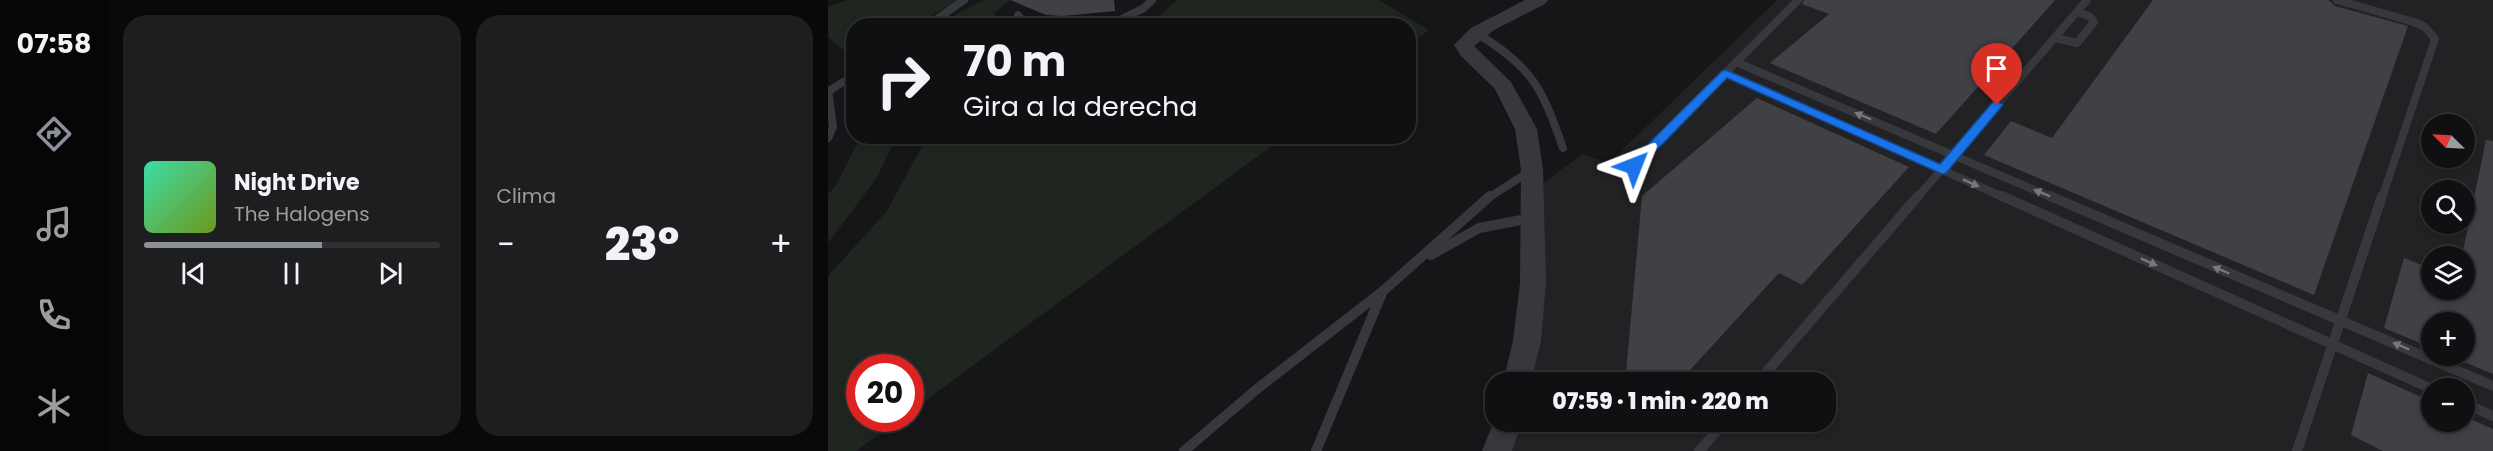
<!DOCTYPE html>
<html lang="es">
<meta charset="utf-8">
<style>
:root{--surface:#101012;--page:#1e1e20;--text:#f1f3f6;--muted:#9c9d9f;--line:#303032;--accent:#8c9099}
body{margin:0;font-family:Poppins,sans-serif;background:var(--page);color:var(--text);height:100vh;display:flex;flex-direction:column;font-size:22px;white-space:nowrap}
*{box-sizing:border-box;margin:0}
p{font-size:20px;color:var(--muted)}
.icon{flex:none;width:33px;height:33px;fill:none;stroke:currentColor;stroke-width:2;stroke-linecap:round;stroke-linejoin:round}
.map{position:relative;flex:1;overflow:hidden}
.side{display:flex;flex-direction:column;gap:15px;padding:15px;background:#09090a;width:720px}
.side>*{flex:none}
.banner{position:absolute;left:18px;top:18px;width:570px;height:126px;border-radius:24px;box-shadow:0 3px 9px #0003,0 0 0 2px var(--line);background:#101012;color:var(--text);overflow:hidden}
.needle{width:39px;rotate:294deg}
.tools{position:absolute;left:1593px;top:114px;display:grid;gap:12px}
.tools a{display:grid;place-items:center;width:54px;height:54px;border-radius:50%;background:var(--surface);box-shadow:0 3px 9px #0003,0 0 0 2px var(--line);font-size:30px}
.speed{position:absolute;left:18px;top:354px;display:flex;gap:12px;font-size:30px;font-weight:700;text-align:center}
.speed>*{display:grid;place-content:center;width:78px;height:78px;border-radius:50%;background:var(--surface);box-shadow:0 3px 9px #0003,0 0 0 2px var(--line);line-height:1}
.speed .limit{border:9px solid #d22;background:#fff;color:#111}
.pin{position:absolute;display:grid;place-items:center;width:51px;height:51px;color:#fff;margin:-62px -26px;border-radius:50% 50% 50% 0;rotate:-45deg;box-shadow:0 0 6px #0007}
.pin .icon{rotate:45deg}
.me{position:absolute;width:66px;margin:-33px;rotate:45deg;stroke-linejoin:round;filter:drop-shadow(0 0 4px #0008)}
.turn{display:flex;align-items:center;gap:21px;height:126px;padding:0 18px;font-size:27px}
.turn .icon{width:78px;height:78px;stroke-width:2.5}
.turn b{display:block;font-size:42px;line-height:51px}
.big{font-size:45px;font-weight:800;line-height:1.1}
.side .tile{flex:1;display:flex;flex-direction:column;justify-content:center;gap:9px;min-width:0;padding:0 21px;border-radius:24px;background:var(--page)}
.song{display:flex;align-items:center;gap:18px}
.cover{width:72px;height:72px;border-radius:9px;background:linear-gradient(135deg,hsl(160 70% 55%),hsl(80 70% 35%))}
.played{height:6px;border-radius:3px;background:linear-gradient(90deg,var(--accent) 60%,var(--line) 60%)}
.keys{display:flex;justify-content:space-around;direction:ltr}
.heat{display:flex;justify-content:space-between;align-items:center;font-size:33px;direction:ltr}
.side .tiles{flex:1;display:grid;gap:15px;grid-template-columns:repeat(2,1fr)}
.trip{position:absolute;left:657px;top:372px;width:351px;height:60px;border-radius:24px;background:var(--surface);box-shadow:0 3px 9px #0003,0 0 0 2px var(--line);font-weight:800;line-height:60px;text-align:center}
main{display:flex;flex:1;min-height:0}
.tab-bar{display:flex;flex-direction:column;width:108px;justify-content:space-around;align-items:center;background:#060607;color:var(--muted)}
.tab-bar .icon{width:42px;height:42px}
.tab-bar .active{color:var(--accent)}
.tab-bar b{font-size:27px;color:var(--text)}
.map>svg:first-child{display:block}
.built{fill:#222225;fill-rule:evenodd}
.green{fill:#1e261f}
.building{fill:#404145}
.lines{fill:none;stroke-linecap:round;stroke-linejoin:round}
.service-far1{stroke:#37383d;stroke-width:8}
.service{stroke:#37383d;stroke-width:10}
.tertiary{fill:#37383d;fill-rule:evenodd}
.oneway{fill:#757881}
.route{fill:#1a73e8;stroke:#114b97;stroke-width:1.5}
</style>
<main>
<nav class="tab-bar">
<b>07:58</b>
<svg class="icon active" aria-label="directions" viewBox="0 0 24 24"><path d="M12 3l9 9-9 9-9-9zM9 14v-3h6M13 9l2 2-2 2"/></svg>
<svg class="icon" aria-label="music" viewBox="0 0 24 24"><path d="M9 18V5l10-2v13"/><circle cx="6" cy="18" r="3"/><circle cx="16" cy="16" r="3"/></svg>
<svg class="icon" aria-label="phone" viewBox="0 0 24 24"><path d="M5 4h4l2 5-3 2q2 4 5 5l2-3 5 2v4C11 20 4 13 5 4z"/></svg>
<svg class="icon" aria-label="climate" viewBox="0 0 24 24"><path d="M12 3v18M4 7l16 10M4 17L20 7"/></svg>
</nav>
<section class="side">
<div class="tiles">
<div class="tile">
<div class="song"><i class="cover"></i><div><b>Night Drive</b><p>The Halogens</p></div></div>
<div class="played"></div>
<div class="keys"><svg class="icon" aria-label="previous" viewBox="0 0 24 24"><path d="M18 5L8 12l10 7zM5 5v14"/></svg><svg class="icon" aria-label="pause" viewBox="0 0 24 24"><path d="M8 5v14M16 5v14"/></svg><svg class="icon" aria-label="next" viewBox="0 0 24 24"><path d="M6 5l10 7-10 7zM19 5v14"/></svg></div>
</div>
<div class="tile"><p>Clima</p>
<div class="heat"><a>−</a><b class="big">23°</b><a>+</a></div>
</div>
</div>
</section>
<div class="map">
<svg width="1665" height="451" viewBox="0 0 1665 451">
<rect width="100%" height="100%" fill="#161618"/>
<path class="built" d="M949,0h716v451h-982l9,-29h306v-40h-297l7,-34 5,-163 41,-31 27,9zM1604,124h32v34h-32zM1604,190h32v34h-32zM1604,256h32v34h-32zM1604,322h32v34h-32zM1604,388h32v34h-32z"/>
<g class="green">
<path d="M19,0h110l-41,25 -62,1 -1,32 -25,-21v-30z"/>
<path d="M156,0h26l-16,13 5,12 -57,1 16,-13z"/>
<path d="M349,0h202l50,30 -20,15 -1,-19 -259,-1z"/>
<path d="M33,136l33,1v5l-18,37 -48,64v-49l7,-7z"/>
<path d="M99,137v-1l357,1 -373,274 -1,-43h-50v50l41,1 -45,32h-28v-175l59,-65z"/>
</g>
<g class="building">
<path d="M182,0h104l1,11 -52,5 -17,-1z"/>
<path d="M976,0h251l-119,134 -166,-71 59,-49 -27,-10z"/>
<path d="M1325,0h175l7,6 73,20 -94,269 -330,-140 27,-34 41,17z"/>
<path d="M929,98l152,69 -107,118 -23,-12 -100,109h-37l-16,-9 16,-177z"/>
<path d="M1658,140l7,1v233l-29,-12v-40h-32v26l-48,-20 20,-70 28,11v21h32v-34h-2z"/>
<path d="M1540,373l64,29v20h32v-6l29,13v22h-110l-32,-16z"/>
</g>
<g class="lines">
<g class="service-far1">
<path d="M1509,0l77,22 11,5 10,12 -53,159"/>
<path d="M190,15l9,11"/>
<path d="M99,26l37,-26"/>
<path d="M280,26l36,-18 8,-8"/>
<path d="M650,34c55,34 64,54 85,114"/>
<path d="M1227,38l22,5 17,-21 -5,-6 -12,-4"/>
<path d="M908,62l317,136"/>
<path d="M898,73l279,125"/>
<path d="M0,90l5,37 -5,11"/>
<path d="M1,91l25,-16"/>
<path d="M805,166l165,-166"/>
<path d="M660,198l44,-28"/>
<path d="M1089,198l170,-198"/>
</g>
<g class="service">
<path d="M1174,196l430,193"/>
<path d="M1222,196l443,190"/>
<path d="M603,255l48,-27 53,-10"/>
<path d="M930,382l160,-186"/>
<path d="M1636,403l29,13"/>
<path d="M356,451l73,-62 126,-98 107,-95"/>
<path d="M488,451l66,-158"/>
<path d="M871,451l26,-29"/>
<path d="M1469,451l85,-255"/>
</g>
<g class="tertiary">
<path d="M697,0h23l-3,4 -51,26 -20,16 37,36 26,47 6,41 3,113 -5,58 -10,41h-28l10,-41 7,-58 1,-113 -6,-41 -20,-40 -34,-33 -7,-11 17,-17z"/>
<path d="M668,416v6h26l-10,29h-30z"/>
</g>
</g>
<defs><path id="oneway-solid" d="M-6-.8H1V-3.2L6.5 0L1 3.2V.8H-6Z" transform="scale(1.5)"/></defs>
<g class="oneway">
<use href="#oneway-solid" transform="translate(1035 116) rotate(-157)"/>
<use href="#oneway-solid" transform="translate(1143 183) rotate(24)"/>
<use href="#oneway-solid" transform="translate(1214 193) rotate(-157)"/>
<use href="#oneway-solid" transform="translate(1321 262) rotate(24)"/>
<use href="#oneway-solid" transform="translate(1393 270) rotate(-157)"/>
<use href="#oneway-solid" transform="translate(1573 346) rotate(-157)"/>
</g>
<path class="route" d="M898,70l214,94 53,-62 4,-1 6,4 -57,68 -4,1 -215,-96 -89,91h-9l-2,-3 2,-3 93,-92z"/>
</svg>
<div class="tools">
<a><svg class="needle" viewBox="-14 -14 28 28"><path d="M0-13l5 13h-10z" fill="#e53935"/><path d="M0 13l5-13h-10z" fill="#9c9d9f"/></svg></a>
<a><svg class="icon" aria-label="search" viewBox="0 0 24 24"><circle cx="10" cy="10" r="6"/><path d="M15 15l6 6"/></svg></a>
<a><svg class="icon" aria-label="layers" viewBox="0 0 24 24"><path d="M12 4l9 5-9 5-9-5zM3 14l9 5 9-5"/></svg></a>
<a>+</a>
<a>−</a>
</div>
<div class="speed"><div class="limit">20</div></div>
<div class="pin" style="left:1169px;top:105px;background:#d93025"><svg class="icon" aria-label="arrive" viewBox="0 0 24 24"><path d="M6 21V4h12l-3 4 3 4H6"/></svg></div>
<svg class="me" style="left:806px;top:166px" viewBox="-20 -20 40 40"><path d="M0-17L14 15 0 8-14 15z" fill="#1a73e8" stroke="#fff" stroke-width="4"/></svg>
<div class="trip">07:59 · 1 min · 220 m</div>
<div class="banner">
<div class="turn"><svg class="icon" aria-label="right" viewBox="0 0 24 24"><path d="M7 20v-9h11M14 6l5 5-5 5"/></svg><div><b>70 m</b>Gira a la derecha</div></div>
</div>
</div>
</main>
